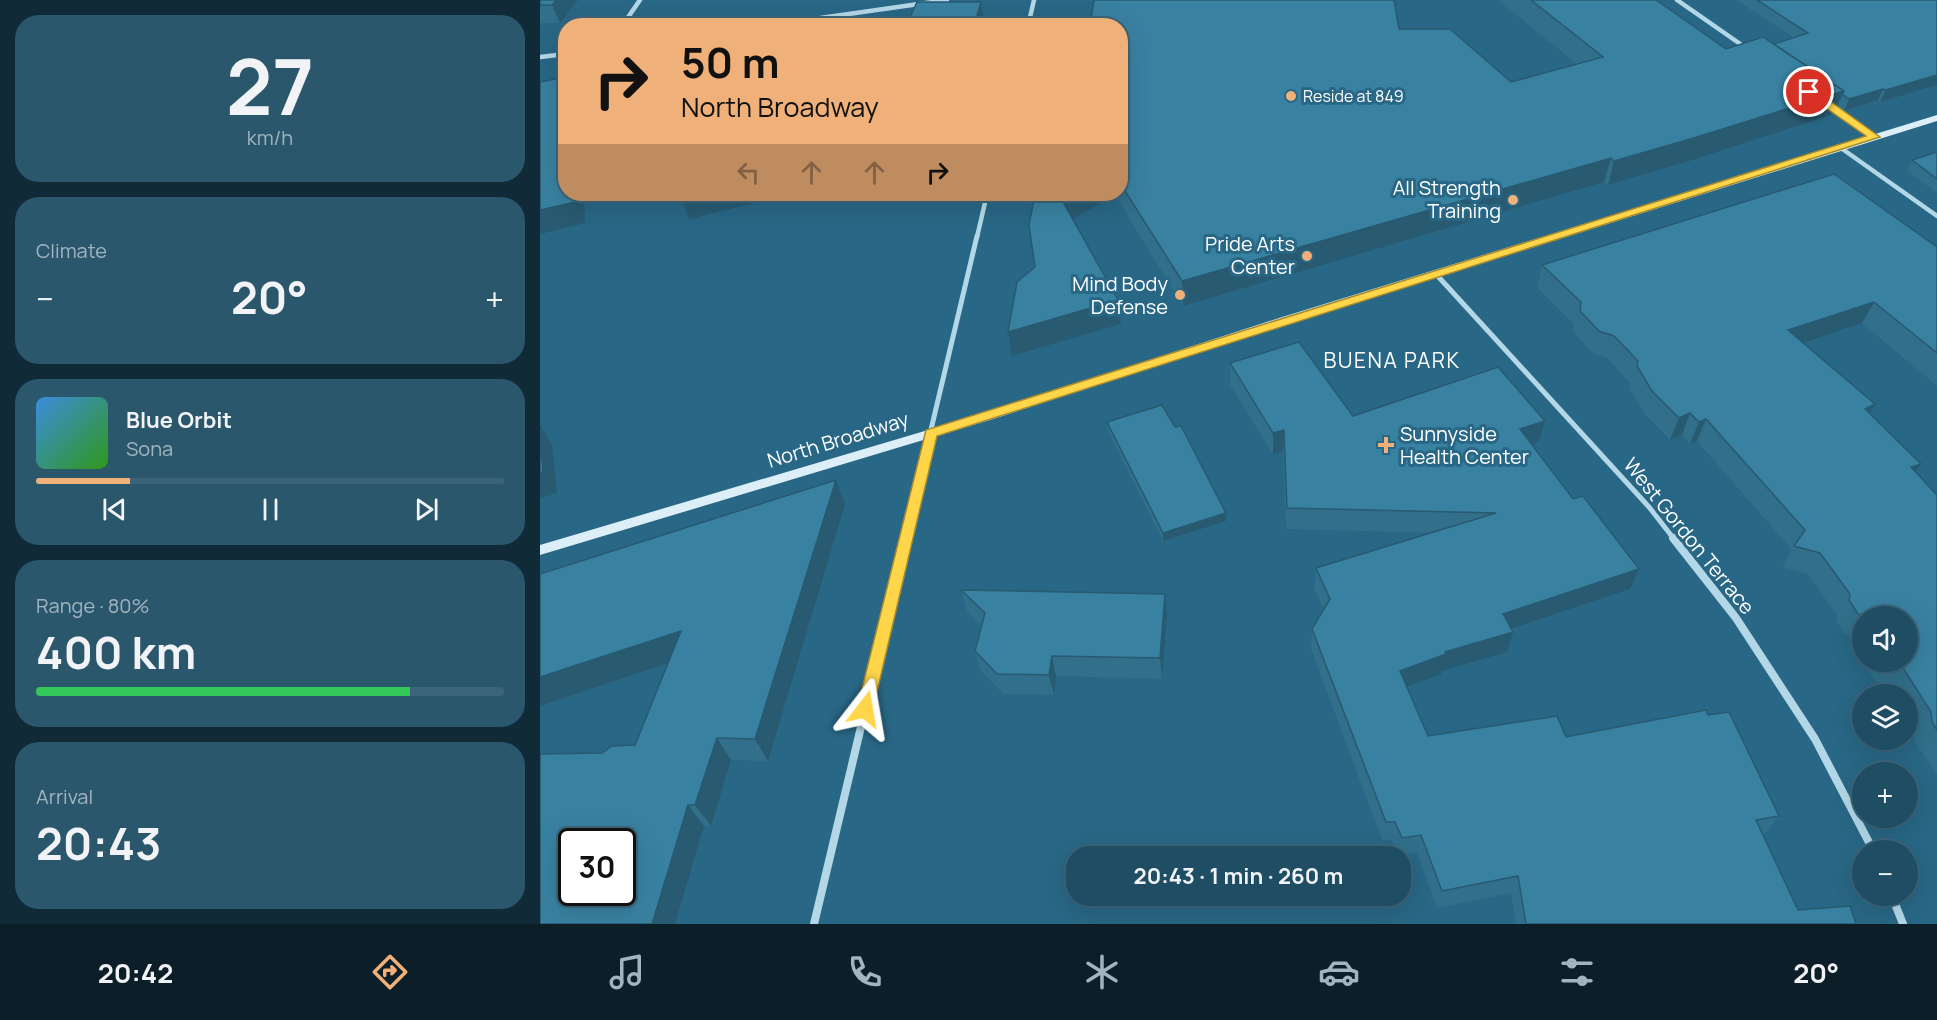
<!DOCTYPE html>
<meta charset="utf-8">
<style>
:root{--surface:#1e4d64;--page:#2b576d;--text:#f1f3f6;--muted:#a1b4bf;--line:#3c6478;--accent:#efb079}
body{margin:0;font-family:Manrope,sans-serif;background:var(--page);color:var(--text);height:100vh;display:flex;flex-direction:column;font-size:22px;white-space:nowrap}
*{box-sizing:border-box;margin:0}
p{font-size:20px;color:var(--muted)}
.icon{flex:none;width:33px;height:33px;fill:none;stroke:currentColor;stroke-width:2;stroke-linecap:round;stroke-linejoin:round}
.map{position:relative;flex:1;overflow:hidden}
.details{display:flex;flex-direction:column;gap:15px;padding:15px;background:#102a37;width:540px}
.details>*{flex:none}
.top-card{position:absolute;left:18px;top:18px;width:570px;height:183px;border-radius:24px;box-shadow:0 6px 24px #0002,0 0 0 2px var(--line);background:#efb079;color:#111;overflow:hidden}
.fabs{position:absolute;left:1312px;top:606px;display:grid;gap:12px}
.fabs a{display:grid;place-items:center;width:66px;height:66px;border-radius:50%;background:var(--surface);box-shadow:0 6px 24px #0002,0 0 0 2px var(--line);font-size:30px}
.speed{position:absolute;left:18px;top:828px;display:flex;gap:12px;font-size:30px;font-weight:700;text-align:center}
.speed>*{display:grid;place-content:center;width:78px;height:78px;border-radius:50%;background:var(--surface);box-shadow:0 6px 24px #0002,0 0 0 2px var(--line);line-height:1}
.speed .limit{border:3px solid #111;border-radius:9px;background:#fff;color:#111}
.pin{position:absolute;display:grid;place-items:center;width:51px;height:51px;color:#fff;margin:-26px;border:3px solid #fff;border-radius:50%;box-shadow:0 2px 6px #0007}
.me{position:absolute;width:66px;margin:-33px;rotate:14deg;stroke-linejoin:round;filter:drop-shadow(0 0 4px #0008)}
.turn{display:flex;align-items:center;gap:21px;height:126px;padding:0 24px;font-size:27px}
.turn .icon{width:78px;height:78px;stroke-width:2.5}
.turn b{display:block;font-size:42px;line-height:51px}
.lanes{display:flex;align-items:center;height:57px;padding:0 24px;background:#0003;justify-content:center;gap:30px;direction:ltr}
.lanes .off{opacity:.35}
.big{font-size:45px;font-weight:700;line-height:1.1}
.details .widget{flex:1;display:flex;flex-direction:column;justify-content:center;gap:9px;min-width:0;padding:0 21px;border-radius:24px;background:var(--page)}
.details .dial{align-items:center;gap:0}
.dial b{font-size:78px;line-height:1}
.song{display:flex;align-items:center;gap:18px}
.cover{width:72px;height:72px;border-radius:9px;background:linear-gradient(135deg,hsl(210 70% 55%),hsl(110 70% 35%))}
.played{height:6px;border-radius:3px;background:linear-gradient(90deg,var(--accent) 20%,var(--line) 20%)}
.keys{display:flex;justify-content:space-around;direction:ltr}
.heat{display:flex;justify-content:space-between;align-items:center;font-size:33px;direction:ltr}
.charge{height:9px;border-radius:4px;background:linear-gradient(90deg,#34c759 80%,var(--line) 0)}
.trip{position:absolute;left:526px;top:846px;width:345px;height:60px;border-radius:24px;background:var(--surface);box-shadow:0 6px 24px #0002,0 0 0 2px var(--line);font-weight:700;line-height:60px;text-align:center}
.menu{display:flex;height:96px;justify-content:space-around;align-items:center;background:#0c1f28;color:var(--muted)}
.menu .icon{width:42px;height:42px}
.menu .selected{color:var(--accent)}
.menu b{font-size:27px;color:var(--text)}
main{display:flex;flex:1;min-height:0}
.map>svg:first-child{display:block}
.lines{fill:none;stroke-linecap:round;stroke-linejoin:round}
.minor-far2{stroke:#b3d7e7;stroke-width:4.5}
.minor-far1{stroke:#b3d7e7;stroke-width:5}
.minor{stroke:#b3d7e7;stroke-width:8}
.secondary{fill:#dceef7;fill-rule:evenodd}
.wall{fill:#316f8a}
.shaded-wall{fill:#285a71}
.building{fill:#3981a1;stroke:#285a71;stroke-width:1.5;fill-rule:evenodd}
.route{fill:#ffd54a;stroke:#a68a30;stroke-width:1.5}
.poi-dot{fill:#efb079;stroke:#286785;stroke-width:2}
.labels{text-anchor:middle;stroke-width:6;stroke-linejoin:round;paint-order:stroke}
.far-poi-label{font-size:16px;fill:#fff;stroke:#286785;text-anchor:start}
.poi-label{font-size:20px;fill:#fff;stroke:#286785;text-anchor:end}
.street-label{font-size:20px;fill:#fff;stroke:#286785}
.neighbourhood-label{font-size:21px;letter-spacing:1.5px;fill:#fff;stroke:#286785}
</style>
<main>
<section class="details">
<div class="widget dial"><b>27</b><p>km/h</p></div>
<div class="widget"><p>Climate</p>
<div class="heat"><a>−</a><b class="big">20°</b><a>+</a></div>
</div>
<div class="widget">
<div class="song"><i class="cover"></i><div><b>Blue Orbit</b><p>Sona</p></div></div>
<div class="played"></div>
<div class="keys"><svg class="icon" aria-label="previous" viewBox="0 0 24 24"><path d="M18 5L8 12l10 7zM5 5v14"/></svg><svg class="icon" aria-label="pause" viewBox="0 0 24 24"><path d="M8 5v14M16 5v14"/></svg><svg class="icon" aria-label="next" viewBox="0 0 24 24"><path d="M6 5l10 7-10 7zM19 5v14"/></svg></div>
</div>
<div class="widget"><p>Range · 80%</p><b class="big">400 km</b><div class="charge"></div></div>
<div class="widget"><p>Arrival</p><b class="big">20:43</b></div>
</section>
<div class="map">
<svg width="1397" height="924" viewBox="0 0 1397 924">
<rect width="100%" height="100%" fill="#286785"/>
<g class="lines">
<g class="minor-far2">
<path d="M1137,0l69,48"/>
<path d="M82,26l18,-26"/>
<path d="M224,26l183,-26"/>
<path d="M488,26l6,-26"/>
<path d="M0,57l26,-3"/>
<path d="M1290,106l44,31"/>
<path d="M1301,148l96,68"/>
<path d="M437,237l10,-43"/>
</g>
<g class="minor-far1">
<path d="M895,273l214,234 25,32"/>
<path d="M365,539l72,-303"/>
</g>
<g class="minor">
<path d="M1133,538l63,80 79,121 58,111"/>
<path d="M1352,896l11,28"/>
<path d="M274,924l92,-386"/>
</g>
<path class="secondary" d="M1397,115v6l-650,203 -297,96 -450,135v-10l442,-131 297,-96z"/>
</g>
<g class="wall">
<path d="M0,0h38l-18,23h-20z"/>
<path d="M958,0h158l70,49 48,-5 19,-7 -57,-37h201v85l-57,17 -2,-2 -34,11 -7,-5 -3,8 -145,47 -81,24 -4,-3 -421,124 -68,-111 -42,25 45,80 3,24 -109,32 23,-89v-73h85v-168l279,3 112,53 66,-18z"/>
<path d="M1397,152v41l-30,-22 5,-11z"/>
<path d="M1397,247v139l-75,-63 -58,21 66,70 46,58 21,23v279l-22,-32 -1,-11 -6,-10v-27h-16l-6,-8 -10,-5 -11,-15 3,-4h40v-46h-45v24l-19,-6 -8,-14 1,-5 -30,-41 -25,-7 10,-17 -95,-109 -7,3 -8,-9 -12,5 -26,-27 -15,-25 1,-5 -23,-25 -14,-5 -19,-20v-9l-37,-37 5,-22z"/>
<path d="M690,363l123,53 192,5 -6,21 -8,3 99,144 -119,41 2,2 -6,20 -65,19 -1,3 -34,13 21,49 138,1 142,-22 71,101 -14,18 -2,1 35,75 58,14h-340l-5,-31 -74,15 -20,-55 -20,2 -5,-15h-10l-71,-191 1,-20 12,-19 -10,-21 2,-21 116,-35 -146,-4 -3,-77 -10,2 -43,-69z"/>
<path d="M567,422l68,5 51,94 -63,20 -55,-110z"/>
<path d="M305,504l-77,257 -37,-1 -20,66h-7l-29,98h-135l62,-171 33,-8z"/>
<path d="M421,590l206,25 -5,64 -106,-3 -2,19 -51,-1 -22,-23 -6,-20 6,-26 -14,-14z"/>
</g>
<g class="shaded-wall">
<path d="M16,0h22l-18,23 -8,-18z"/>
<path d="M441,2l3,20 -1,4h-9z"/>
<path d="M1397,75v10l-57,17 6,-12z"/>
<path d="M1343,89l-5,11 -34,11 5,-12z"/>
<path d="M1304,91l-10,23 -145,47 -81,24 6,-24z"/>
<path d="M1071,158l-7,24 -421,124 -1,-25z"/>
<path d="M34,194h10l1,29 -45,11v-24z"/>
<path d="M160,194h61l2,7 -74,18 -8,-21z"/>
<path d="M533,194h42v1l-50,29 -3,-24z"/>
<path d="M578,300l3,24 -109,32 -4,-24z"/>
<path d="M1334,302l-12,21 -84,29 10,-22z"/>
<path d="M1335,404l-12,22 2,-17z"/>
<path d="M1150,413l-8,22 -12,5 9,-22z"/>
<path d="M1166,419l-9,22 -7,3 9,-22z"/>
<path d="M1005,421l-6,21 -25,9 6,-22z"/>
<path d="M0,425l12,19 5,49 -17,5z"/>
<path d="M744,430l-1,22 -10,2v-21z"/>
<path d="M1381,464l-14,21 4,-18z"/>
<path d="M296,480l9,24 -77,257 -13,-22z"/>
<path d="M686,513v8l-63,20v-8z"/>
<path d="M1099,569l-9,20 -133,45 6,-20z"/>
<path d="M625,594l2,21 -5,64 -2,-21z"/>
<path d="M141,631l14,23 -155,52v-29z"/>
<path d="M973,632l-6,20 -65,19 -1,3 -45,17 4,-20 45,-19z"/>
<path d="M512,656l4,20 -2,19 -5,-20z"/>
<path d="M177,738l14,22 -20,66 -16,-21z"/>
<path d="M148,805l16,21 -29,98h-23z"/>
</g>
<g class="building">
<path d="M0,0h16l-4,5h-12z"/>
<path d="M554,0h300l5,29h51l61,53 92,-25 -72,-57h125l70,49 37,-12 81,54 -147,46 -83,24 -3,-3 -429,123 -62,-98v-157h-30z"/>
<path d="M1217,0h180v75l-51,15 -3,-1 -34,10 -7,-5 2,-3 -70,-47 34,-11z"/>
<path d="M377,2h64l-7,24h-68z"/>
<path d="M26,77v117h8l1,8 -35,8v-128z"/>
<path d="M1397,152v27l-25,-19z"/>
<path d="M1294,174l103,73v106l-63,-51 -86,28 87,74 -10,5 56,55 -10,3 26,28v235l-5,-8 -1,-10 -29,-46 -9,-4h15v-46h-39l-11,-2 -9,-14 1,-6 -30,-41 -26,-7 11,-16 -99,-111 -7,3 -9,-9 -11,5 -27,-27 -15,-25 1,-5 -24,-25 -15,-5 -19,-20 1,-9 -39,-37z"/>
<path d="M140,194h20l-19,4z"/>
<path d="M495,194h38l-11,6 56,100 -110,32 9,-50 18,-15 -6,-42z"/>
<path d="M759,342l54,74 145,-49 47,54 -25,8 53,70 10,-3 56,73 -136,45 10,18 -68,20 1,2 -46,17 28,65 129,-20 9,21 140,-27 2,5 21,-3 50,104 -23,4 42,90 52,-4 6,18h-330l-8,-48 -76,15 -21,-56 -19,3 -7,-16h-9l-74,-193 18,-30 -14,-31 180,-55 -209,-5 -3,-78 -11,3 -43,-70z"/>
<path d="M622,405l13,22 6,-1 45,87 -63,20 -56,-111z"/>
<path d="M0,436l3,36 -3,1z"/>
<path d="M296,480l-81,259 -38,-1 -22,67h-7l-36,119h-112v-170l62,-1 10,-7 23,-1 46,-114 -141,46v-103zM32,842h50v50h-50z"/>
<path d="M421,590l204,4 -5,64 -108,-2 -3,19 -52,-1 -22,-23 10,-38z"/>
</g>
<path class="route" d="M1266,89h7l67,48 -943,299 -64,273 -3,5h-11l-2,-5 69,-279 940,-294 -60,-42z"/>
<g class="poi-dot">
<circle cx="751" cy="96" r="6"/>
<circle cx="973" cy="200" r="6"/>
<circle cx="767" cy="256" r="6"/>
<circle cx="640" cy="295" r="6"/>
<path d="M843 436h6v6h6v6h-6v6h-6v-6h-6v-6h6z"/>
</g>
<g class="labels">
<g class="far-poi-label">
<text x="763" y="102">Reside at 849</text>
</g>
<g class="poi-label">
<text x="961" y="195">All Strength<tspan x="961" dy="23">Training</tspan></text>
<text x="755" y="251">Pride Arts<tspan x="755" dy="23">Center</tspan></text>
<text x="628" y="291">Mind Body<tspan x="628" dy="23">Defense</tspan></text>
<text x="860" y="441" text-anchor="start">Sunnyside<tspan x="860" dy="23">Health Center</tspan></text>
</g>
<g class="street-label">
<text transform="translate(298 440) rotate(-17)" y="7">North Broadway</text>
<text transform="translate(1149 536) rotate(51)" y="7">West Gordon Terrace</text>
</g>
<g class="neighbourhood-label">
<text x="852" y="368">BUENA PARK</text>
</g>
</g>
</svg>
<div class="fabs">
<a><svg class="icon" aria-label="sound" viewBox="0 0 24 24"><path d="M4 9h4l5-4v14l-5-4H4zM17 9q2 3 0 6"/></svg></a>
<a><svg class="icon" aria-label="layers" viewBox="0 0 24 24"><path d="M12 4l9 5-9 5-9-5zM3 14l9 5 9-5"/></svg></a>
<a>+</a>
<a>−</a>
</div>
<div class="speed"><div class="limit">30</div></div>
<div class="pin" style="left:1269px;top:92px;background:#d93025"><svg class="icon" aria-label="arrive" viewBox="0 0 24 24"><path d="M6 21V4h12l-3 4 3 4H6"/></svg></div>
<svg class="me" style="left:325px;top:709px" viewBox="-20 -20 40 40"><path d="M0-17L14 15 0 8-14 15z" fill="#ffd54a" stroke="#fff" stroke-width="4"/></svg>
<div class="trip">20:43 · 1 min · 260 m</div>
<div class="top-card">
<div class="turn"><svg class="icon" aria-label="right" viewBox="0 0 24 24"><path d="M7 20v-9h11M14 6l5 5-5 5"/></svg><div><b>50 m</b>North Broadway</div></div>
<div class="lanes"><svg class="icon off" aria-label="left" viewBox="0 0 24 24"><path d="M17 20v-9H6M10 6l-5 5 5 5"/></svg><svg class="icon off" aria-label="ahead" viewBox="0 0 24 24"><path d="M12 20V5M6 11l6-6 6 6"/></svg><svg class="icon off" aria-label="ahead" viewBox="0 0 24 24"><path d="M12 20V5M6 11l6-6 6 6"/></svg><svg class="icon" aria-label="right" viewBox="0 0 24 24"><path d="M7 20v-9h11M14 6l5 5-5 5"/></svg></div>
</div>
</div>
</main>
<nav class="menu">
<b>20:42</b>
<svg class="icon selected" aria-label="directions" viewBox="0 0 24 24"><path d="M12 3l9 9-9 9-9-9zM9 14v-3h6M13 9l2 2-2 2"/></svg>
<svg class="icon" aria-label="music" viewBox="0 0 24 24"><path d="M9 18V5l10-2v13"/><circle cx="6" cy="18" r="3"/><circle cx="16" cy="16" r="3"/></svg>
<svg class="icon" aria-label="phone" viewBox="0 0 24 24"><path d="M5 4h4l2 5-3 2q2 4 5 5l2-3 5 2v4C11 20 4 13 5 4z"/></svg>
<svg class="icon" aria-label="climate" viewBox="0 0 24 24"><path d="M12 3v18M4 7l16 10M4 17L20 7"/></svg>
<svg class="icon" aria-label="car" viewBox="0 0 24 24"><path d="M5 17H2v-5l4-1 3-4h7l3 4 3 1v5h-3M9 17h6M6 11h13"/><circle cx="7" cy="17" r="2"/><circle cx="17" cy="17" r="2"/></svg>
<svg class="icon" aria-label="filters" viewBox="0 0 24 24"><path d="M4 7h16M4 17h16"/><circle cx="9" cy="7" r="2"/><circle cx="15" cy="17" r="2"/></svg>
<b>20°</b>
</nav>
